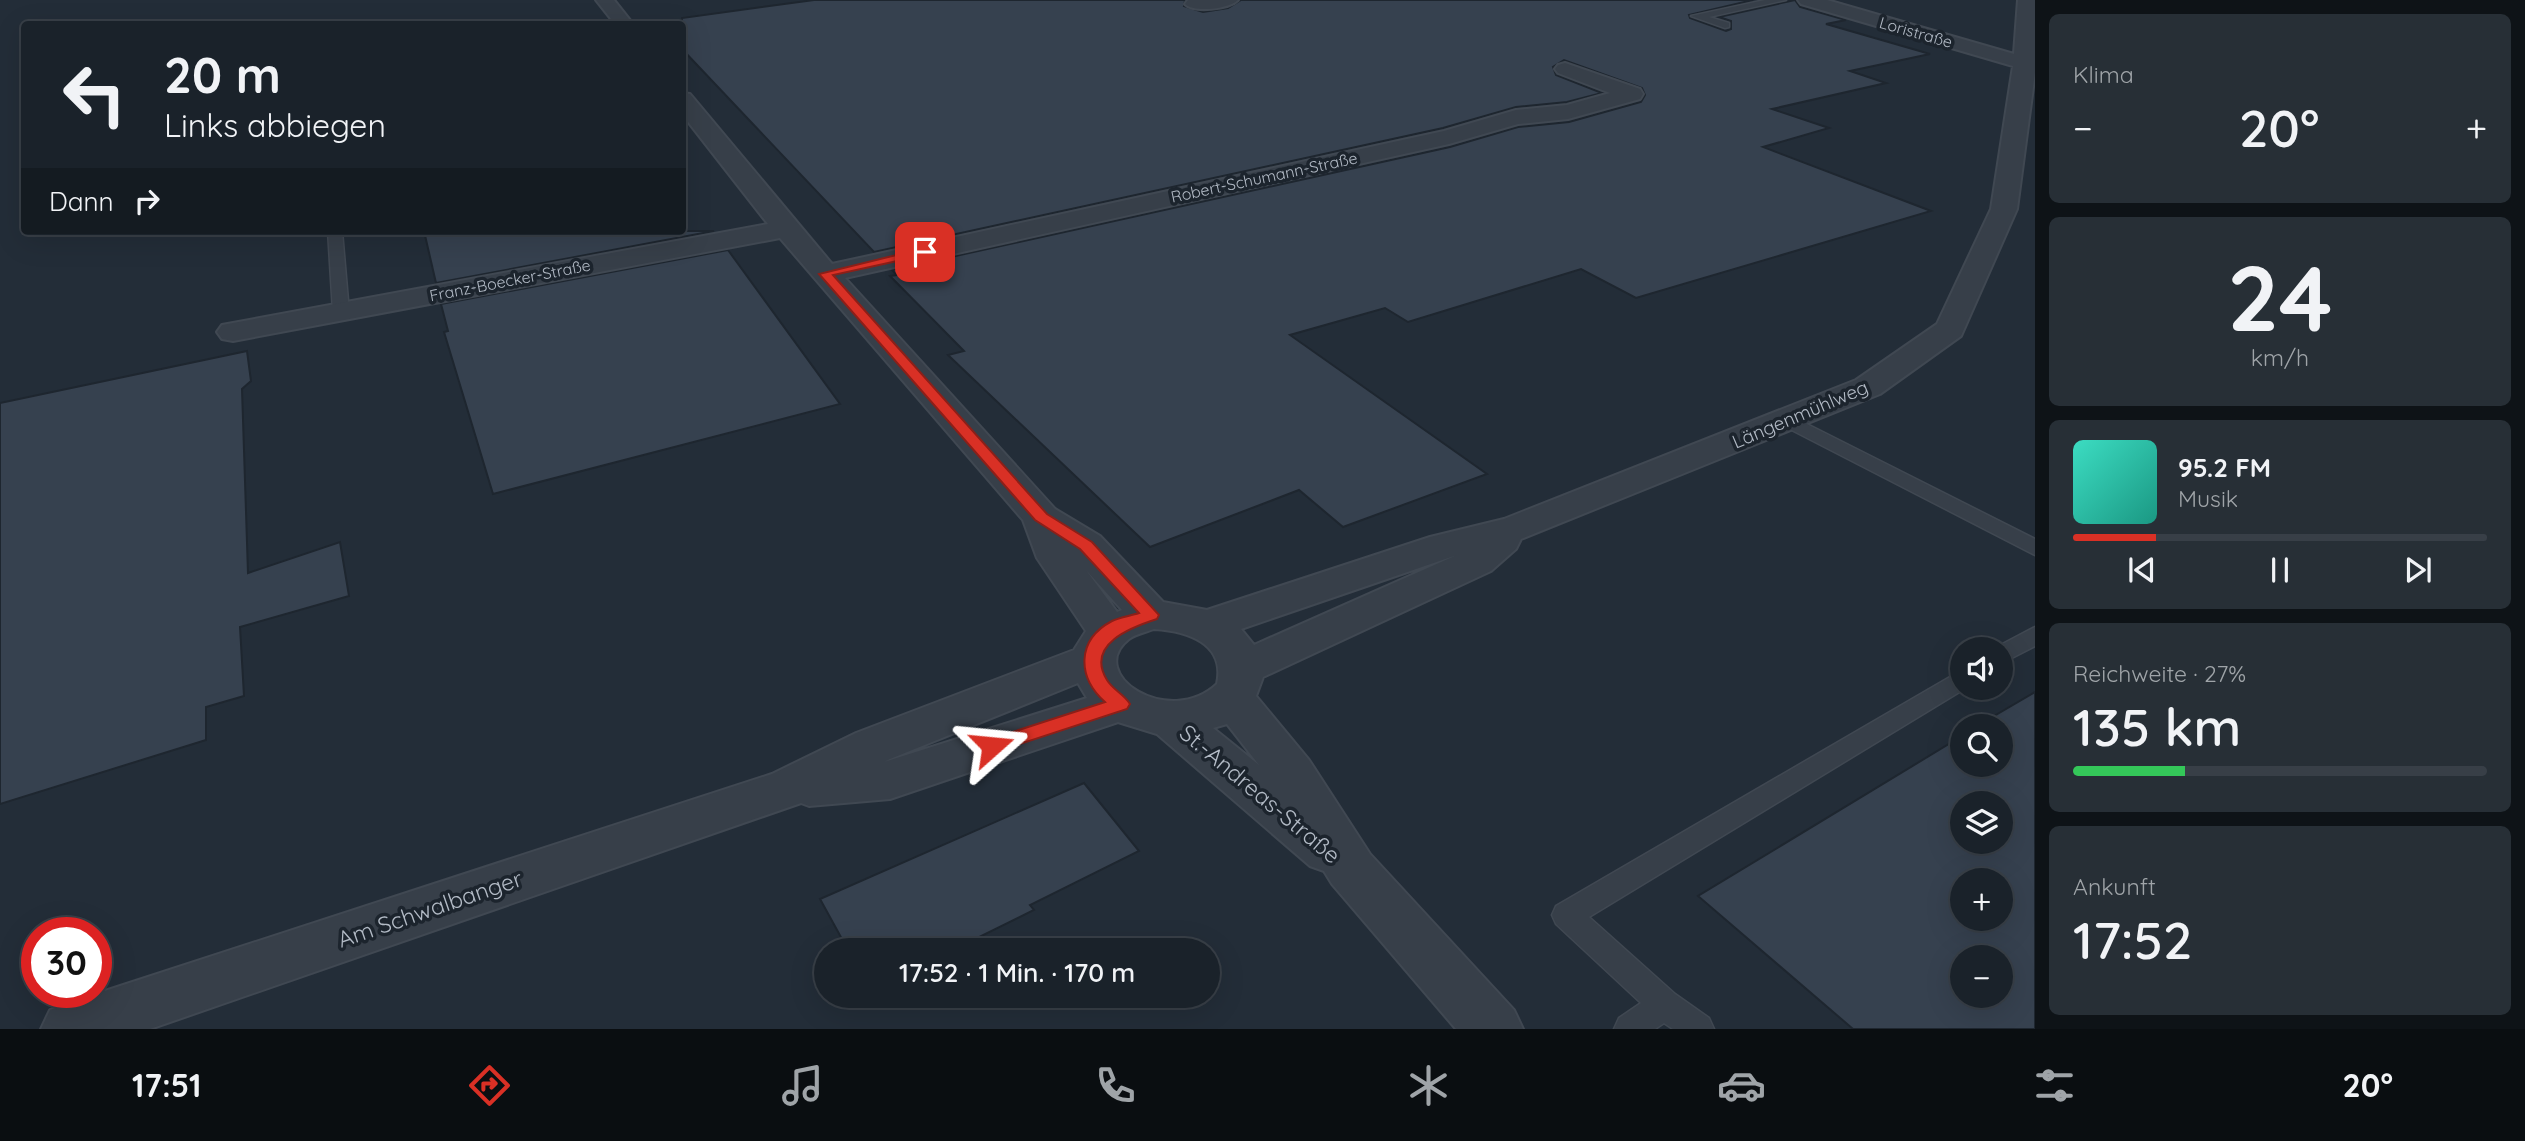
<!DOCTYPE html>
<html lang="de">
<meta charset="utf-8">
<style>
:root{--surface:#1a222a;--page:#272f36;--text:#f1f3f6;--muted:#9fa4a8;--line:#383f47;--accent:#d93025}
body{margin:0;font-family:Quicksand,sans-serif;background:var(--page);color:var(--text);height:100vh;display:flex;flex-direction:column;font-size:26px;white-space:nowrap}
*{box-sizing:border-box;margin:0}
p{font-size:23px;color:var(--muted)}
.icon{flex:none;width:38px;height:38px;fill:none;stroke:currentColor;stroke-width:2;stroke-linecap:round;stroke-linejoin:round}
.map{position:relative;flex:1;overflow:hidden}
.drawer{display:flex;flex-direction:column;gap:14px;padding:14px;background:#0e1317;width:490px}
.drawer>*{flex:none}
.hud{position:absolute;left:21px;top:21px;width:665px;height:214px;border-radius:7px;box-shadow:0 7px 28px #0002,0 0 0 2px var(--line);background:#1a222a;color:var(--text);overflow:hidden}
.tools{position:absolute;left:1950px;top:637px;display:grid;gap:14px}
.tools a{display:grid;place-items:center;width:63px;height:63px;border-radius:50%;background:var(--surface);box-shadow:0 7px 28px #0002,0 0 0 2px var(--line);font-size:35px}
.speed{position:absolute;left:21px;top:917px;display:flex;gap:14px;font-size:35px;font-weight:700;text-align:center}
.speed>*{display:grid;place-content:center;width:91px;height:91px;border-radius:50%;background:var(--surface);box-shadow:0 7px 28px #0002,0 0 0 2px var(--line);line-height:1}
.speed .limit{border:10px solid #d22;background:#fff;color:#111}
.pin{position:absolute;display:grid;place-items:center;width:60px;height:60px;color:#fff;margin:-30px;border-radius:14px;box-shadow:0 4px 10px #0006}
.me{position:absolute;width:77px;margin:-38px;rotate:72deg;stroke-linejoin:round;filter:drop-shadow(0 0 5px #0008)}
.turn{display:flex;align-items:center;gap:24px;height:147px;padding:0 28px;font-size:32px}
.turn .icon{width:91px;height:91px;stroke-width:2.5}
.turn b{display:block;font-size:49px;line-height:60px}
.then{display:flex;align-items:center;height:66px;padding:0 28px;background:#0003;gap:14px;font-size:26px}
.big{font-size:52px;font-weight:600;line-height:1.1}
.drawer .widget{flex:1;display:flex;flex-direction:column;justify-content:center;gap:10px;min-width:0;padding:0 24px;border-radius:10px;background:var(--page)}
.drawer .dial{align-items:center;gap:0}
.dial b{font-size:91px;line-height:1}
.song{display:flex;align-items:center;gap:21px}
.cover{width:84px;height:84px;border-radius:10px;background:linear-gradient(135deg,hsl(170 70% 55%),hsl(170 70% 35%))}
.played{height:7px;border-radius:4px;background:linear-gradient(90deg,var(--accent) 20%,var(--line) 20%)}
.keys{display:flex;justify-content:space-around;direction:ltr}
.heat{display:flex;justify-content:space-between;align-items:center;font-size:38px;direction:ltr}
.charge{height:10px;border-radius:5px;background:linear-gradient(90deg,#34c759 27%,var(--line) 0)}
.trip{position:absolute;left:814px;top:938px;width:406px;height:70px;border-radius:35px;background:var(--surface);box-shadow:0 7px 28px #0002,0 0 0 2px var(--line);font-weight:600;line-height:70px;text-align:center}
.tabs{display:flex;height:112px;justify-content:space-around;align-items:center;background:#0a0e11;color:var(--muted)}
.tabs .icon{width:49px;height:49px}
.tabs .on{color:var(--accent)}
.tabs b{font-size:32px;color:var(--text)}
main{display:flex;flex:1;min-height:0}
.map>svg:first-child{display:block}
.building{fill:#36414f;stroke:#1e262f;stroke-width:2;fill-rule:evenodd}
.lines{fill:none;stroke-linecap:round;stroke-linejoin:round}
.service-casing{stroke:#404852;stroke-width:3}
.minor-casing{stroke:#404852;stroke-width:4}
.service{fill:#373f49;fill-rule:evenodd}
.minor{fill:#373f49;fill-rule:evenodd}
.route{fill:#d93025;stroke:#8d1f18;stroke-width:2}
.labels{text-anchor:middle;stroke-width:7;stroke-linejoin:round;paint-order:stroke}
.far-street-label{font-size:16px;fill:#b2bac5;stroke:#1c242d}
.street-label{font-size:19px;fill:#b2bac5;stroke:#1c242d}
.near-street-label{font-size:23px;fill:#b2bac5;stroke:#1c242d}
</style>
<main>
<div class="map">
<svg width="2035" height="1029" viewBox="0 0 2035 1029">
<rect width="100%" height="100%" fill="#232d38"/>
<g class="building">
<path d="M814,0h371l-1,6 19,6 25,-4 13,-8h512l-64,15 1,3 36,13 5,-2v-8l-12,-4 76,-17 5,7 46,13 -20,4 104,30 -80,17 36,12 -114,26 57,19 -66,19 168,64 -295,87 -55,-29 -173,53 -23,-14 -95,27 197,139 -144,53 -44,-37 -149,57 -202,-192 16,-4 -74,-75 7,-1 -5,-5 558,-123 68,-20 51,-5 72,-20 4,-7 -3,-7 -78,-28 -11,7 3,8 46,18 -35,9 -51,5 -73,21 -569,124 -192,-203v-31z"/>
<path d="M424,231h290l-278,52z"/>
<path d="M728,250l112,154 -347,90 -49,-162 4,-1 -7,-27z"/>
<path d="M247,351l4,30 -9,8 6,184 92,-31 9,54 -109,31 4,69 -38,11v33l-206,64v-401z"/>
<path d="M2035,692v337h-182l-155,-133 264,-160v29h38v-39h-23zM1962,803h38v39h-38zM1962,880h38v39h-38zM1962,957h38v39h-38z"/>
<path d="M1084,783l55,68 -109,54 4,5 -81,40h-105l-28,-51z"/>
</g>
<g class="lines">
<defs>
<g id="service">
<path d="M1765,0h21l-77,17 20,6v4l-4,1 -34,-12z"/>
<path d="M328,231h14l7,81 -8,5 -8,-5z"/>
<path d="M1789,415l246,124v16l-253,-130 -2,-4z"/>
<path d="M2035,627v19l-35,18v-15h-7z"/>
<path d="M1962,670v18h4l-377,229 86,77 34,24 5,11h-41l-9,-6 -9,6h-41l5,-11 22,-15 -85,-79 -4,-9 4,-9z"/>
</g>
<g id="minor">
<path d="M596,0h18l19,24h-18z"/>
<path d="M1188,0h50c-9,9 -44,13 -53,4z"/>
<path d="M1798,0h29l187,54 4,-54h17v72l-18,137 -56,127 -81,58 -359,145 -5,10 -25,22 -228,106 -7,19 53,64 61,94 144,156 9,19h-67l-124,-145 -8,-13 -14,-5 -153,-132 -39,-12 -228,77 -81,7 -8,-3 -651,226h-109l9,-19 21,-8 701,-228 84,-41 218,-83 12,-19 -49,-73 -14,-38 -243,-282 -547,103 -11,-2 -5,-7 5,-7 546,-101 -86,-110v-21l8,1 142,170 612,-133 72,-21 51,-5 43,-12 -52,-20 -3,-4 3,-4 7,-2 75,26 3,5 -3,5 -72,20 -50,5 -69,20 -604,134 210,231 45,27 63,66 44,8 223,-73 74,-18 352,-139 81,-56 54,-115 22,-143 -212,-62zM1459,554l-205,91 -13,-16 216,-74zM1086,570l36,40 -5,2zM1154,629c33,2 72,14 63,55 -48,45 -133,-10 -88,-45 6,-5 17,-7 25,-10zM1078,683l9,15 -203,64 6,-3zM1227,724l32,41 -46,-37z"/>
</g>
</defs>
<use href="#service" class="service-casing"/>
<use href="#minor" class="minor-casing"/>
<use href="#service" class="service"/>
<use href="#minor" class="minor"/>
</g>
<path class="route" d="M925,248l6,4 -2,2 -96,21 214,239 45,28 67,73 -2,4c-25,8 -72,25 -50,61 6,10 17,14 23,24l-3,5 -135,44 -7,-2 -3,-5 3,-5 120,-39c-28,-25 -29,-62 7,-81 8,-4 18,-5 27,-8l-59,-64 -45,-29 -216,-246z"/>
<g class="labels">
<g class="far-street-label">
<text transform="translate(1916 32) rotate(16)" y="6">Loristraße</text>
<text transform="translate(1264 177) rotate(-12)" y="6">Robert-Schumann-Straße</text>
<text transform="translate(510 280) rotate(-11)" y="6">Franz-Boecker-Straße</text>
</g>
<g class="street-label">
<text transform="translate(1800 414) rotate(-23)" y="7">Längenmühlweg</text>
</g>
<g class="near-street-label">
<text transform="translate(1260 794) rotate(40)" y="8">St.-Andreas-Straße</text>
<text transform="translate(430 909) rotate(-19)" y="8">Am Schwalbanger</text>
</g>
</g>
</svg>
<div class="tools">
<a><svg class="icon" aria-label="sound" viewBox="0 0 24 24"><path d="M4 9h4l5-4v14l-5-4H4zM17 9q2 3 0 6"/></svg></a>
<a><svg class="icon" aria-label="search" viewBox="0 0 24 24"><circle cx="10" cy="10" r="6"/><path d="M15 15l6 6"/></svg></a>
<a><svg class="icon" aria-label="layers" viewBox="0 0 24 24"><path d="M12 4l9 5-9 5-9-5zM3 14l9 5 9-5"/></svg></a>
<a>+</a>
<a>−</a>
</div>
<div class="speed"><div class="limit">30</div></div>
<div class="pin" style="left:925px;top:252px;background:#d93025"><svg class="icon" aria-label="arrive" viewBox="0 0 24 24"><path d="M6 21V4h12l-3 4 3 4H6"/></svg></div>
<svg class="me" style="left:992px;top:746px" viewBox="-20 -20 40 40"><path d="M0-17L14 15 0 8-14 15z" fill="#d93025" stroke="#fff" stroke-width="4"/></svg>
<div class="trip">17:52 · 1 Min. · 170 m</div>
<div class="hud">
<div class="turn"><svg class="icon" aria-label="left" viewBox="0 0 24 24"><path d="M17 20v-9H6M10 6l-5 5 5 5"/></svg><div><b>20 m</b>Links abbiegen</div></div>
<div class="then">Dann<svg class="icon" aria-label="right" viewBox="0 0 24 24"><path d="M7 20v-9h11M14 6l5 5-5 5"/></svg></div>
</div>
</div>
<section class="drawer">
<div class="widget"><p>Klima</p>
<div class="heat"><a>−</a><b class="big">20°</b><a>+</a></div>
</div>
<div class="widget dial"><b>24</b><p>km/h</p></div>
<div class="widget">
<div class="song"><i class="cover"></i><div><b>95.2 FM</b><p>Musik</p></div></div>
<div class="played"></div>
<div class="keys"><svg class="icon" aria-label="previous" viewBox="0 0 24 24"><path d="M18 5L8 12l10 7zM5 5v14"/></svg><svg class="icon" aria-label="pause" viewBox="0 0 24 24"><path d="M8 5v14M16 5v14"/></svg><svg class="icon" aria-label="next" viewBox="0 0 24 24"><path d="M6 5l10 7-10 7zM19 5v14"/></svg></div>
</div>
<div class="widget"><p>Reichweite · 27%</p><b class="big">135 km</b><div class="charge"></div></div>
<div class="widget"><p>Ankunft</p><b class="big">17:52</b></div>
</section>
</main>
<nav class="tabs">
<b>17:51</b>
<svg class="icon on" aria-label="directions" viewBox="0 0 24 24"><path d="M12 3l9 9-9 9-9-9zM9 14v-3h6M13 9l2 2-2 2"/></svg>
<svg class="icon" aria-label="music" viewBox="0 0 24 24"><path d="M9 18V5l10-2v13"/><circle cx="6" cy="18" r="3"/><circle cx="16" cy="16" r="3"/></svg>
<svg class="icon" aria-label="phone" viewBox="0 0 24 24"><path d="M5 4h4l2 5-3 2q2 4 5 5l2-3 5 2v4C11 20 4 13 5 4z"/></svg>
<svg class="icon" aria-label="climate" viewBox="0 0 24 24"><path d="M12 3v18M4 7l16 10M4 17L20 7"/></svg>
<svg class="icon" aria-label="car" viewBox="0 0 24 24"><path d="M5 17H2v-5l4-1 3-4h7l3 4 3 1v5h-3M9 17h6M6 11h13"/><circle cx="7" cy="17" r="2"/><circle cx="17" cy="17" r="2"/></svg>
<svg class="icon" aria-label="filters" viewBox="0 0 24 24"><path d="M4 7h16M4 17h16"/><circle cx="9" cy="7" r="2"/><circle cx="15" cy="17" r="2"/></svg>
<b>20°</b>
</nav>
